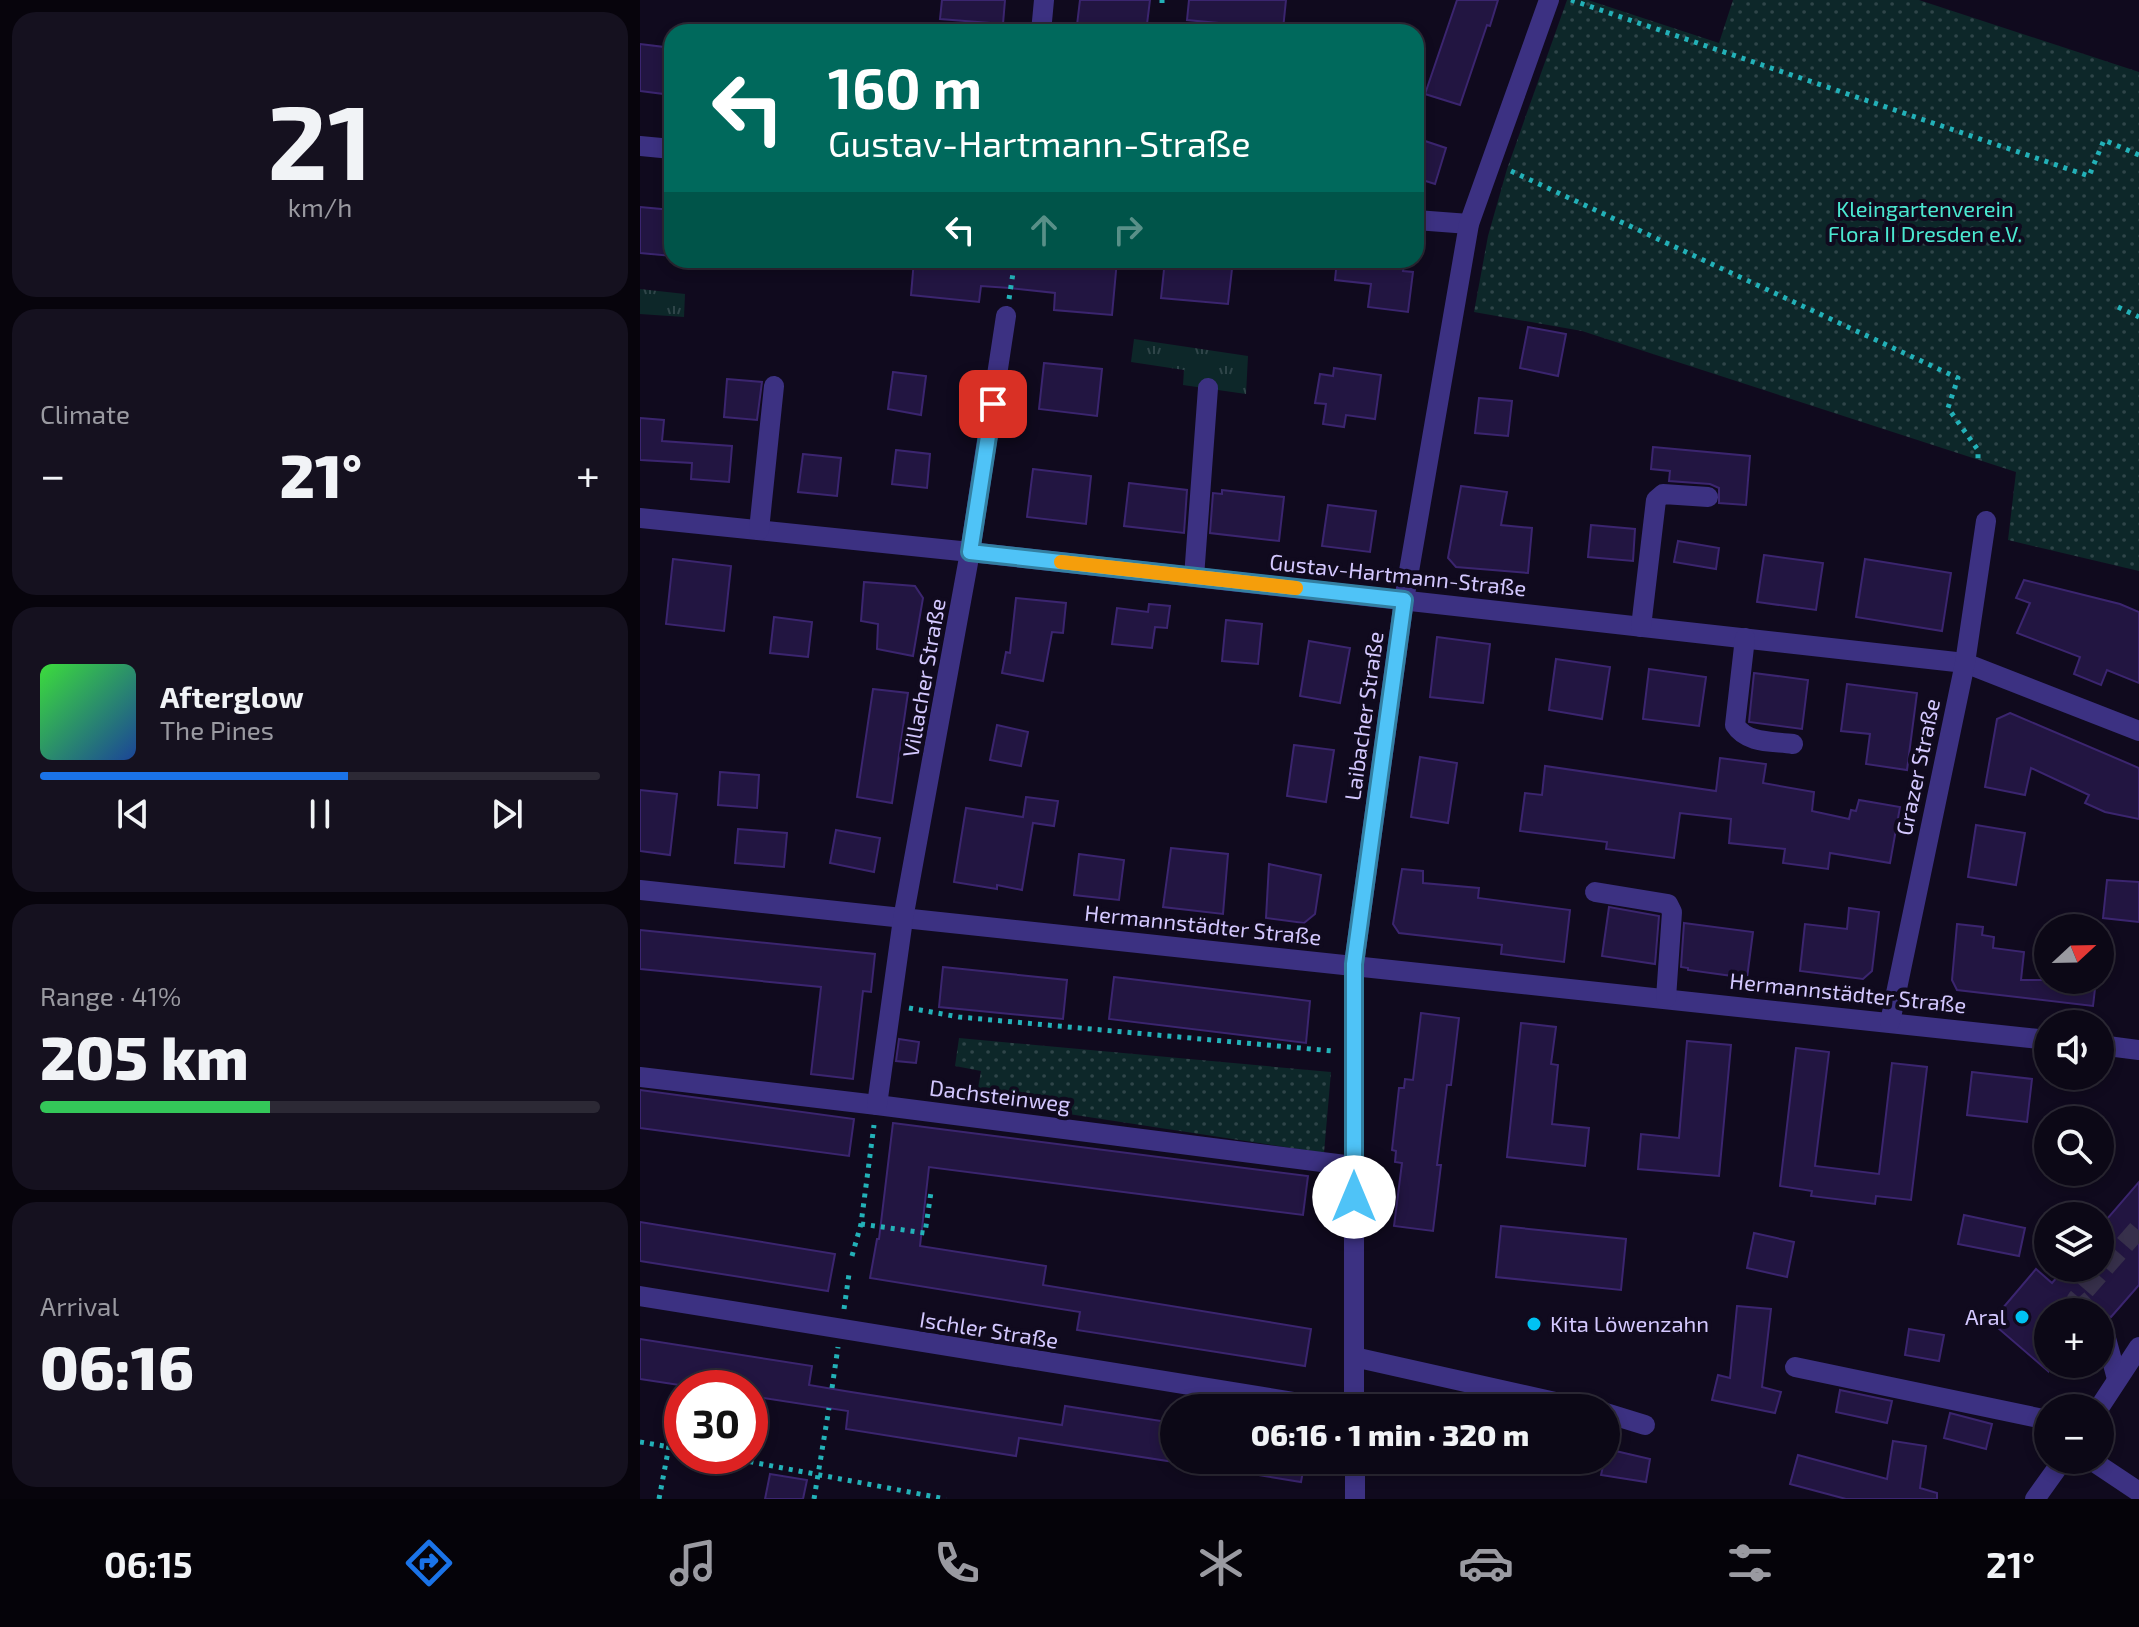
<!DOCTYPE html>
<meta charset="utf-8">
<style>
:root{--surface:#0c0816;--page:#15111f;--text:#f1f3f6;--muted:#9a9aa1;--line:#2c2935;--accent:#1a73e8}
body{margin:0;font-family:"Exo 2",sans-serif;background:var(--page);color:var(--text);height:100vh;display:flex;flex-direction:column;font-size:30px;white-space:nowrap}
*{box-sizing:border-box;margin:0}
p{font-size:26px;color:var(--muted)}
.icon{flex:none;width:44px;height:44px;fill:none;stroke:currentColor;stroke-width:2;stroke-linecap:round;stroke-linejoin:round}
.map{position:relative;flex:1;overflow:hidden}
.sheet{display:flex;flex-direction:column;gap:12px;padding:12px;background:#07040c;width:640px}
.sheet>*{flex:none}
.banner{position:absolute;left:24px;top:24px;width:760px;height:244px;border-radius:24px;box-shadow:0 4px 12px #0003,0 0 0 2px var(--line);background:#00695c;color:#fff;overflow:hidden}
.needle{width:52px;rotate:68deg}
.controls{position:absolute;left:1394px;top:914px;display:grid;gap:16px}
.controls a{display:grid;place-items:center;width:80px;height:80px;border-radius:50%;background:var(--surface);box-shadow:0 4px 12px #0003,0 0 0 2px var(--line);font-size:40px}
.speed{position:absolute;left:24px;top:1370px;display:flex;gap:16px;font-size:40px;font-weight:700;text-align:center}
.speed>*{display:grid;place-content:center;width:104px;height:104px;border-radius:50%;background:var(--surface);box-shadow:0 4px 12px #0003,0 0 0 2px var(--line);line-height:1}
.speed .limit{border:12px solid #d22;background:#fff;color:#111}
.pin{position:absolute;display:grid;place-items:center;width:68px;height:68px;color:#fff;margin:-34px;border-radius:16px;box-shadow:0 4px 12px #0006}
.me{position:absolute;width:88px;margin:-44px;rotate:0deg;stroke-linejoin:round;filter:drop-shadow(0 0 6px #0008)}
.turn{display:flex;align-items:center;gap:28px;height:168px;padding:0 32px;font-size:36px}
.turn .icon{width:104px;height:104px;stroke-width:2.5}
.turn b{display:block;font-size:56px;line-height:68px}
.lanes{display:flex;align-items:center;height:76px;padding:0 32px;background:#0003;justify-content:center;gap:40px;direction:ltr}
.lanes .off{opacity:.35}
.big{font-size:60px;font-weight:800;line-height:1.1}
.sheet .widget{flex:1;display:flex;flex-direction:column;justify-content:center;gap:12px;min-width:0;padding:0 28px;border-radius:24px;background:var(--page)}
.sheet .dial{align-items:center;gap:0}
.dial b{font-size:104px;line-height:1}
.song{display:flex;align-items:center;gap:24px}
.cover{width:96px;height:96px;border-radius:12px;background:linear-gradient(135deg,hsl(120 70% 55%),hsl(220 70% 35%))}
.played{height:8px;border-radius:4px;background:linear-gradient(90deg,var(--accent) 55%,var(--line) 55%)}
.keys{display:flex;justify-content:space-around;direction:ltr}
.heat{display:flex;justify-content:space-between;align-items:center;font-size:44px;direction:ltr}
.charge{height:12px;border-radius:6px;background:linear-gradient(90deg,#34c759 41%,var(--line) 0)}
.trip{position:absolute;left:520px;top:1394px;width:460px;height:80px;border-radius:40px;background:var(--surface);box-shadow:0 4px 12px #0003,0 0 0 2px var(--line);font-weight:800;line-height:80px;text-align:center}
.tabs{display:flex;height:128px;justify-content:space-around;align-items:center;background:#050309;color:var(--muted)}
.tabs .icon{width:56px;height:56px}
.tabs .selected{color:var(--accent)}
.tabs b{font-size:36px;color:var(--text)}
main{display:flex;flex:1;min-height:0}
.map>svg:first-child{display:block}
.grass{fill:url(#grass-dots)}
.park{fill:url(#park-tufts)}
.building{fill:#221541;stroke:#3b256f;stroke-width:2}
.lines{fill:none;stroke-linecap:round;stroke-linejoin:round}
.minor-tunnel{stroke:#37304b;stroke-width:20;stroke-dasharray:20 10;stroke-linecap:butt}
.path{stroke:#23b1b8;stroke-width:5;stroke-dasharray:4 6;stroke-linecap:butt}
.minor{stroke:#3c3182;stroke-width:20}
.route-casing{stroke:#337fa1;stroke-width:20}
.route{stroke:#4fc3f7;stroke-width:14}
.slow{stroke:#f59e0b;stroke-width:14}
.poi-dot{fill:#00c2f3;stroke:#100a1e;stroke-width:3}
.labels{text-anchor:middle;stroke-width:8;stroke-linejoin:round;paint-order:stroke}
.park-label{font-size:22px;fill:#4be8d1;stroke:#100a1e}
.street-label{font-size:22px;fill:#d4c8ff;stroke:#100a1e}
.poi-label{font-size:22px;fill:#d4c8ff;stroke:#100a1e;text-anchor:end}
</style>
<main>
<section class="sheet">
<div class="widget dial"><b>21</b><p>km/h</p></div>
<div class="widget"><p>Climate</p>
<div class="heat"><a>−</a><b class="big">21°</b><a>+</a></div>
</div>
<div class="widget">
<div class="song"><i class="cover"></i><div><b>Afterglow</b><p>The Pines</p></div></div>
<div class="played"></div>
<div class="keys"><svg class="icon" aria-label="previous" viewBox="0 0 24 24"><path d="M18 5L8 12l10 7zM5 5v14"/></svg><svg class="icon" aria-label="pause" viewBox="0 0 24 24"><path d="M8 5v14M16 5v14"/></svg><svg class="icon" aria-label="next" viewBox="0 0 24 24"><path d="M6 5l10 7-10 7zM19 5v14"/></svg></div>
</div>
<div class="widget"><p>Range · 41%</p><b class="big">205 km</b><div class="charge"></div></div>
<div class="widget"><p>Arrival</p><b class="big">06:16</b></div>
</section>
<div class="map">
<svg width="1499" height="1499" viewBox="0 0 1499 1499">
<defs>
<pattern id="grass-dots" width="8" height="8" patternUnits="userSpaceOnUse" patternTransform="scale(2)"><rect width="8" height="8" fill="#0d2729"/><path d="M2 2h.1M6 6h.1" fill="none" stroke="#2f4549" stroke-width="1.8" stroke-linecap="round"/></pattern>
<pattern id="park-tufts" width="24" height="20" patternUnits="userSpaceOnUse" patternTransform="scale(2)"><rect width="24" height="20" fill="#0d2729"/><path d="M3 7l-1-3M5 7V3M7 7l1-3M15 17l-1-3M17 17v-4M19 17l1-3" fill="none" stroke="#2f4549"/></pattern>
</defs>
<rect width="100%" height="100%" fill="#100a1e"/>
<g class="grass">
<path d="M927,0h21l131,43 14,-43h186l220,72v499l-131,-31 8,-68 -434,-141 -108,-19 14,-76 19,-67z"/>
<path d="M319,1038l372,34 -7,81 -348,-53 5,-29 -26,-5z"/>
</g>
<g class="park">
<path d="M0,289l45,5 -1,23 -44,-3z"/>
<path d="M494,339l114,17 -2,38 -63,-9 1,-15 -53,-8z"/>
</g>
<g class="building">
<path d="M302,0h63l-2,24 -63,-5z"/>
<path d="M440,0h70l-4,32 -69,-7z"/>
<path d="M549,0h97l-3,29 -96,-9z"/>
<path d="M817,0h41l-8,26 -3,-1 -27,80 -35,-11z"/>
<path d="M0,44l32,4v47l-32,-4z"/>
<path d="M776,138l30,10 -11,36 -19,-6z"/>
<path d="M0,207l32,3v46l-32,-3z"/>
<path d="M274,260h203l-5,55 -58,-5 1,-17 -45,-5 -29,-2 -2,16 -68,-7z"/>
<path d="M525,260h68l-5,44 -67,-6z"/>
<path d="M697,260h68l-2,11 10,1 -5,40 -40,-5 3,-23 -36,-4z"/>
<path d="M888,327l38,7 -8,42 -38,-8z"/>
<path d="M404,363l58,6 -5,47 -58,-7z"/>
<path d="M694,368l47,7 -6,44 -29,-4 -2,12 -21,-3 3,-20 -11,-1 5,-29 13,2z"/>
<path d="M253,372l33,4 -5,39 -33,-6z"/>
<path d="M87,379l35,3 -5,38 -33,-3z"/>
<path d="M839,398l33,3 -4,35 -33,-3z"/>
<path d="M0,418l24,2 -2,21 70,5 -3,36 -38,-3 1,-16 -52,-3z"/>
<path d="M1013,447l97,9 -4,49 -27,-2v-15l-9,-4 -41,-3 1,-10 -19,-2z"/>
<path d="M256,450l34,4 -3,34 -35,-4z"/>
<path d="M163,454l38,4 -4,38 -39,-4z"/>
<path d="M393,469l58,7 -5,48 -59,-7z"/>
<path d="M489,483l58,7 -3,43 -60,-7z"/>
<path d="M821,486l46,6 -6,33 31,3 -4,45 -72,-6 -8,-9z"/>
<path d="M582,490l62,7 -5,44 -69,-8 3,-40 9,1z"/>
<path d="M688,505l48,6 -6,41 -48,-6z"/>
<path d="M951,525l44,4 -2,32 -45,-4z"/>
<path d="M1038,541l41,7 -3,21 -42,-7z"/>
<path d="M1124,555l59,8 -7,47 -59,-8z"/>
<path d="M33,559l58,7 -7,65 -58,-7z"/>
<path d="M1225,559l86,14 -9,58 -86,-14z"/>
<path d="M1384,580l96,24 19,8v71l-32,-13 -6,15 -27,-11 6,-17 -63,-24 13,-30 -14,-5z"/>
<path d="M224,582l51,4 8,12 -10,58 -36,-7 1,-25 -17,-3z"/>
<path d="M376,598l50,5 -3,30 -11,-1 -9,49 -41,-8 4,-21 4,1z"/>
<path d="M509,604l21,2 -3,22 -12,-1 -3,21 -40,-4 5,-36 31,4z"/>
<path d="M134,617l38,5 -4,35 -38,-4z"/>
<path d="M586,620l36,4 -4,40 -36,-3z"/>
<path d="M797,637l53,7 -7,59 -53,-6z"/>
<path d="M669,641l41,7 -10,55 -40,-7z"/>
<path d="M916,659l54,8 -8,52 -53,-9z"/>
<path d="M1009,669l57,8 -7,49 -56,-7z"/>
<path d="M1114,673l54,7 -6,49 -53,-7z"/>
<path d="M1207,684l70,9 -10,77 -41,-6 4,-30 -29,-3z"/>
<path d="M233,689l35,4 -16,110 -35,-6z"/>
<path d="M1370,713l129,55v51l-34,-7 -20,-9 4,-8 -58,-27 -6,27 -40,-8 12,-68z"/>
<path d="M357,725l31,7 -7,34 -31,-6z"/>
<path d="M654,745l40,5 -8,52 -39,-6z"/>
<path d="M780,757l37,6 -9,60 -37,-6z"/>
<path d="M1080,758l46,6 -3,19 51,9 -2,19 37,8 2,-9 5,1 3,-11 41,7 -10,56 -60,-10 -2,16 -45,-6 2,-14 -56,-6 2,-24 -51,-6 -6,45 -68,-9 1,-7 -87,-11 5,-38 17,2 3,-29 171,25z"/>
<path d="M80,772l39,3 -2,33 -39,-3z"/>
<path d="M0,790l37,4 -7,61 -30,-4z"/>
<path d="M386,797l32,4 -4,25 -21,-3 -11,67 -25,-5v4l-43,-7 12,-74 57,9z"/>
<path d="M1336,825l49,8 -9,52 -48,-8z"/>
<path d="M98,829l49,4 -3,34 -49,-4z"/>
<path d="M196,830l44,8 -6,34 -44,-9z"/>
<path d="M531,848l57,6 -5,60 -60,-7z"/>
<path d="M439,854l45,6 -5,40 -45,-5z"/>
<path d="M629,864l52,11 -6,39 -11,9 -38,-5z"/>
<path d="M762,869l21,2v12l56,5 -1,10 92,12 -6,52 -63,-8 1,-9 -103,-12 -6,-9z"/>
<path d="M1467,880l32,2v40l-36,-4z"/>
<path d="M969,907l50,9 -4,48 -53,-8z"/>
<path d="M1209,908l30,4 -7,59 -9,8 -63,-8 5,-47 42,5z"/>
<path d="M1044,923l69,9 -6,46 -59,-8v-2l-7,-1z"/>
<path d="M1317,924l26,3 -1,8 12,2 -1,11 31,4 -3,28h75l-3,26 -136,-16 -5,-10z"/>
<path d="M0,930l235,24 -4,38 -8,-1 -10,88 -42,-5 10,-87 -181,-18z"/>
<path d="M303,967l124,13 -4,39 -124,-12z"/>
<path d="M474,977l196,24 -4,42 -197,-24z"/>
<path d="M781,1013l38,5 -8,67h-4l-10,80h4l-8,66 -39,-5 8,-63 -7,-1 1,-11 -4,-1 7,-62h5l1,-9 8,1z"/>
<path d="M881,1023l35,4 -5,37 7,1 -6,59 37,4 -4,38 -78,-9z"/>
<path d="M259,1039l20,3 -3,21 -20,-2z"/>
<path d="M1047,1041l44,4 -12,131 -81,-7 3,-35 38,4z"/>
<path d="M1156,1048l33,4 -14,114 64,8 13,-111 35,4 -16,133 -35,-4 -1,8 -64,-8 1,-5 -32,-5z"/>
<path d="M1332,1072l60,7 -5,43 -60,-7z"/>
<path d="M0,1090l214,29 -5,37 -209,-28z"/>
<path d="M253,1123l415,53 -5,39 -374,-48 -9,79 126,20 -3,19 268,44 -6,37 -228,-36 3,-18 -210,-34 7,-39h2z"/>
<path d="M1499,1182v103l-28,32 -11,-3v-2h-52v59l-57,-49 45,-53 16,14 13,-15h35v-41z"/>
<path d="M1324,1215l61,13 -6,28 -61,-12z"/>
<path d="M0,1222l195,32 -7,37 -188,-30z"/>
<path d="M861,1226l125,13 -5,51 -125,-13z"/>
<path d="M1114,1233l40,9 -7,35 -40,-9z"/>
<path d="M1097,1306l34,3 -9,78 19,5 -6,21 -63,-13 6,-25 12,3z"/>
<path d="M1269,1329l35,6 -5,26 -34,-6z"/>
<path d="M0,1339l172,27 -3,19 42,7 211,33 3,-19 109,17v39l-155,-24 -3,18 -170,-27 2,-18 -98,-15v-8h-51l-59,-9z"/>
<path d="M1200,1390l52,11 -5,22 -51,-11z"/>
<path d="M1310,1413l42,11 -6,25 -42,-11z"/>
<path d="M1253,1441l33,5 -6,42 17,5v6h-91l-56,-15 8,-29 89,24z"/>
<path d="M967,1449l43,10 -4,23 -45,-7z"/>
<path d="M595,1460h70l-4,22 -67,-11z"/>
<path d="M130,1474l37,6 -4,19h-38z"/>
</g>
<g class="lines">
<path class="minor-tunnel" d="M1449,1312l-12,-13 62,-71"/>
<g class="path">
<path d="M931,0l518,176 15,-36 35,15"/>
<path d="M522,3v-3"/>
<path d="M871,171l447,207 -10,30 30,42v10"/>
<path d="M369,299l6,-39"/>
<path d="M1478,307l21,10"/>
<path d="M269,1008l50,9 374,34"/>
<path d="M221,1224l64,9 6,-41"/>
<path d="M212,1256l9,-32 13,-99"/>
<path d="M204,1309l5,-35"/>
<path d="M192,1388l6,-41"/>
<path d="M0,1442l42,7"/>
<path d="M80,1456l226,43"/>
<path d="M19,1499l10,-53"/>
<path d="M174,1499l15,-91"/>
</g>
<g class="minor">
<path d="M401,32l3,-32"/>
<path d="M0,146l32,3"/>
<path d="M776,220l53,4"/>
<path d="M0,518l330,34 995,111 174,68"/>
<path d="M119,530l15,-144"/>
<path d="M554,577l14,-189"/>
<path d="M1001,627l15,-127 7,-6 45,3"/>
<path d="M1105,638l-10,87c12,19 38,16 58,19"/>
<path d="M0,890l1408,150"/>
<path d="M955,892l73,12 4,8 -6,86"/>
<path d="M1250,1022l75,-359 21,-142"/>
<path d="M1460,1045l39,5"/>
<path d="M0,1077l237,28 476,61"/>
<path d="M237,1105l26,-186 67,-367 36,-236"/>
<path d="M0,1296l691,112"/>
<path d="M1463,1327l14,52"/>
<path d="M714,1357l228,51"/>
<path d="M1155,1367l253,53"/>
<path d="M714,1408v-444l50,-364 65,-376 80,-224"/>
<path d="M1459,1408l40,-61"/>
<path d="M966,1413l39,12"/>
<path d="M715,1460v39"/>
<path d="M1451,1460l48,32"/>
<path d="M1395,1499l28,-39"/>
</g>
</g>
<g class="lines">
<defs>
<path id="route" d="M353,404l-23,148 434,48 -50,364v233"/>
</defs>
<use href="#route" class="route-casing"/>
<use href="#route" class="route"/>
<path class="slow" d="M421,562l235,26"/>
</g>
<g class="poi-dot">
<circle cx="1382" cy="1317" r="8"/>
<circle cx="894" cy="1324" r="8"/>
</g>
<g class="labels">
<g class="park-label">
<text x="1285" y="217">Kleingartenverein<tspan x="1285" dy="25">Flora II Dresden e.V.</tspan></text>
</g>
<g class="street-label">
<text transform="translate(758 575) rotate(6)" y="8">Gustav-Hartmann-Straße</text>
<text transform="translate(284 678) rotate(-80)" y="8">Villacher Straße</text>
<text transform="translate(724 716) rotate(-82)" y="8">Laibacher Straße</text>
<text transform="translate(1278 767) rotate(-78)" y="8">Grazer Straße</text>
<text transform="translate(563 925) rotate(6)" y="8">Hermannstädter Straße</text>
<text transform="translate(1208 993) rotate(6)" y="8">Hermannstädter Straße</text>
<text transform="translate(360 1096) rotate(7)" y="8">Dachsteinweg</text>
<text transform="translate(349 1330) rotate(9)" y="8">Ischler Straße</text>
</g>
<g class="poi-label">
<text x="1366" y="1325">Aral</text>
<text x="910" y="1332" text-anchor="start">Kita Löwenzahn</text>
</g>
</g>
</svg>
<div class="controls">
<a><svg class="needle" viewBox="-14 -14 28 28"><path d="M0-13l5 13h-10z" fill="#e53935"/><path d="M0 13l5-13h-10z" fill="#9a9aa1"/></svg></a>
<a><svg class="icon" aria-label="sound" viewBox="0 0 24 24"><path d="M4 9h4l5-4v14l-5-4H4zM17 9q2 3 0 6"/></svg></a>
<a><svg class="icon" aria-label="search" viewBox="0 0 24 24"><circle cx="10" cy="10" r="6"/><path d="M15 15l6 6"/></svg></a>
<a><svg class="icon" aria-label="layers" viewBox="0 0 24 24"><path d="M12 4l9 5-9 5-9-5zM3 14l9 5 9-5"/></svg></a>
<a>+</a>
<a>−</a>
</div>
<div class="speed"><div class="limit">30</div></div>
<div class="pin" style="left:353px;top:404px;background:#d93025"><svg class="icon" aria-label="arrive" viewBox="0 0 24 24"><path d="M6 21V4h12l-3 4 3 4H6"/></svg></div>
<svg class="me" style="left:714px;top:1197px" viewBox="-20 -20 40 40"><circle r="19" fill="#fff"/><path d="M0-13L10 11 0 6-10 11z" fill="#4fc3f7"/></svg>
<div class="trip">06:16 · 1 min · 320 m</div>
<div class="banner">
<div class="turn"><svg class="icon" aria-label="left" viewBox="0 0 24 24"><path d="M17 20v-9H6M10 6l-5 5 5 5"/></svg><div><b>160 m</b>Gustav-Hartmann-Straße</div></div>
<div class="lanes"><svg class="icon" aria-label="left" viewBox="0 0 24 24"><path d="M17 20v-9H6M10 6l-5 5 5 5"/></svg><svg class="icon off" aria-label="ahead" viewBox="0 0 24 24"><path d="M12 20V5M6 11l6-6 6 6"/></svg><svg class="icon off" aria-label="right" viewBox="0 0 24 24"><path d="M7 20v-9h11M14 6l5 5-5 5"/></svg></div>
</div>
</div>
</main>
<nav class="tabs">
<b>06:15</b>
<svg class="icon selected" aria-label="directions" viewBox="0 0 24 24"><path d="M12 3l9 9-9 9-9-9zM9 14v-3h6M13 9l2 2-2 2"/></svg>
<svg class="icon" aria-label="music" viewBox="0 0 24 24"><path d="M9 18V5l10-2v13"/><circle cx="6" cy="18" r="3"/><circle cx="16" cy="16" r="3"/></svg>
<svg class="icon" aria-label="phone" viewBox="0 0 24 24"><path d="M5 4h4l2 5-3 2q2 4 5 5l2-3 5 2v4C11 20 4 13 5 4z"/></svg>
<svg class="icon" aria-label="climate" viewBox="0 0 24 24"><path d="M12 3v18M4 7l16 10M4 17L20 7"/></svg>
<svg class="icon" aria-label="car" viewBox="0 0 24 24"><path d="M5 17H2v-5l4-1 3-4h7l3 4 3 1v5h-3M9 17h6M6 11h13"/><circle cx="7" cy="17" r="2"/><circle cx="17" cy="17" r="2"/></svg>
<svg class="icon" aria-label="filters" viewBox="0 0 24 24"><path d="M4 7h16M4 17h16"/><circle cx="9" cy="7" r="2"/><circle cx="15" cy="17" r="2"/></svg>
<b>21°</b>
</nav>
